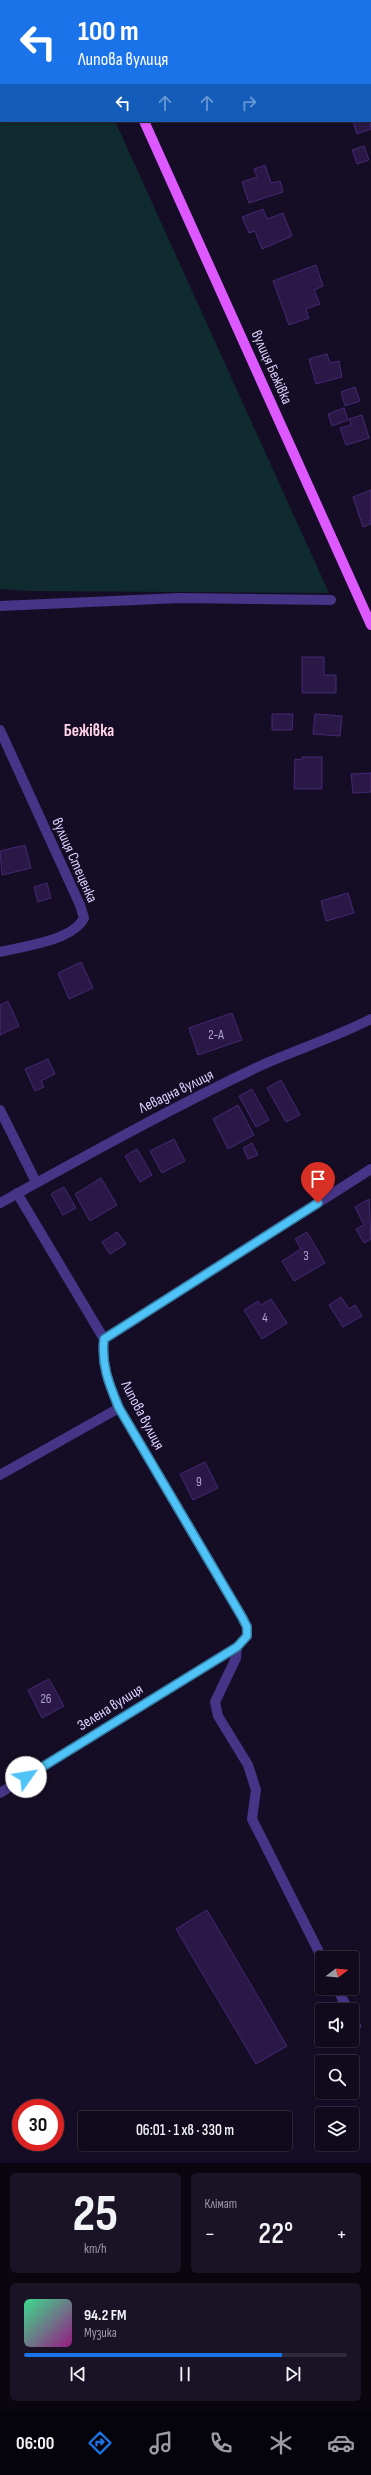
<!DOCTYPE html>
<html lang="uk">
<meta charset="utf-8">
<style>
:root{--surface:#100a1c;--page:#191325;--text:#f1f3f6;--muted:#9c9aa3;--line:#302b3b;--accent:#1a73e8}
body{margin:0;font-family:"Sofia Sans Condensed",sans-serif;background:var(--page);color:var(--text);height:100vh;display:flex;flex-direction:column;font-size:15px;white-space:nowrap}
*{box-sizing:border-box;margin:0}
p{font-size:13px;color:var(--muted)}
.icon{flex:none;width:22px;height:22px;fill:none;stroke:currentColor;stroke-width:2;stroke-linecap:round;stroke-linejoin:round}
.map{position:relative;height:2163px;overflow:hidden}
.sheet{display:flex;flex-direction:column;gap:10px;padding:10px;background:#09060f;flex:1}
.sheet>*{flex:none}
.guide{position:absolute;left:0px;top:0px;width:371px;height:122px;box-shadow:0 1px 3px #0004,0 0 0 1px var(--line);background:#1a73e8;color:#fff;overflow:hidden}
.needle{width:26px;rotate:74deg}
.tools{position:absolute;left:315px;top:1951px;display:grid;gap:8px}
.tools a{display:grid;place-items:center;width:44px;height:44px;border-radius:4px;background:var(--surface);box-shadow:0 1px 3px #0004,0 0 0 1px var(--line);font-size:20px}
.speed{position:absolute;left:12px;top:2099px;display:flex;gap:8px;font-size:20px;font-weight:700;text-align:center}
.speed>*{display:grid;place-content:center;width:52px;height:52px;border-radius:50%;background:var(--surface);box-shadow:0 1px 3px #0004,0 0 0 1px var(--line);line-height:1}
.speed .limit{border:6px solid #d22;background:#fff;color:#111}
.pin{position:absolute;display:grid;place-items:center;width:34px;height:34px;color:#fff;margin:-41px -17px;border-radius:50% 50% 50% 0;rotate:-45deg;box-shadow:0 0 4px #0007}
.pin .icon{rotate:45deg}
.me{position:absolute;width:44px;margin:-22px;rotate:58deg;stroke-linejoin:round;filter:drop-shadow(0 0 3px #0008)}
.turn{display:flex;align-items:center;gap:14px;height:84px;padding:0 12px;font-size:18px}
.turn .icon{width:52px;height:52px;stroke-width:2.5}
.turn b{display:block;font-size:28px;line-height:34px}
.lanes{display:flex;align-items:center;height:38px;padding:0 12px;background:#0003;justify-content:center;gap:20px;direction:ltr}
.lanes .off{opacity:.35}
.big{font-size:30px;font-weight:600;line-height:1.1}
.sheet .card{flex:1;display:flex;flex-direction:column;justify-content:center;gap:6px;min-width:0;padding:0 14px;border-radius:6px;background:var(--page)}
.sheet .dial{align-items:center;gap:0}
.dial b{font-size:52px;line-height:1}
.song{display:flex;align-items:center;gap:12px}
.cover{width:48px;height:48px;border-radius:6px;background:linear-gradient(135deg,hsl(150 70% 55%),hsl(310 70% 35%))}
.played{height:4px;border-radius:2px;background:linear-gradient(90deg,var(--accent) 80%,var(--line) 80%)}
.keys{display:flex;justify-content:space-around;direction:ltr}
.heat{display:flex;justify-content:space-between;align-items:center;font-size:22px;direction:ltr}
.sheet .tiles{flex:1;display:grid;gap:10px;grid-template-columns:1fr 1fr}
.card:last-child{grid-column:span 2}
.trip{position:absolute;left:78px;top:2111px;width:214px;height:40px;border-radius:4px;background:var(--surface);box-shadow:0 1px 3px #0004,0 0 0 1px var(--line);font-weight:600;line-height:40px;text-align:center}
.menu{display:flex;height:64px;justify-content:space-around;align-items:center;background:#06040b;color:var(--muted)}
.menu .icon{width:28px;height:28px}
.menu .on{color:var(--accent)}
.menu b{font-size:18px;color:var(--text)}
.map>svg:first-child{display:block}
.green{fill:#0f2b2f}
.building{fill:#2a1847;stroke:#452874}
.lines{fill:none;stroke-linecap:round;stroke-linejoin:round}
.minor{stroke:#463587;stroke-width:10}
.major{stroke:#de58ff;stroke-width:10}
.route-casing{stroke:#337fa1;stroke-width:10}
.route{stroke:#4fc3f7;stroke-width:7}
.labels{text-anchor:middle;stroke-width:4;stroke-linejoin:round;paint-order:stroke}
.number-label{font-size:13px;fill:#b1a3d1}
.street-label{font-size:15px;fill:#ded1ff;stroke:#150d25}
.quarter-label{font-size:17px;font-weight:bold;fill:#ffd3e7;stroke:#150d25}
</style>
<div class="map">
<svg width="371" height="2163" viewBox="0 0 371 2163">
<rect width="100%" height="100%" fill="#150d25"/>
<path class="green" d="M0,0l60,1h-59v120h114l214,472 -300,-2 -29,-2z"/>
<g class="building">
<path d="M370,120l1,9 -14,5 -4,-13z"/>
<path d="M364,146l5,14 -12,4 -5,-14z"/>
<path d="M265,165l6,18 9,-2 3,11 -34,11 -7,-21 15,-5 -3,-8z"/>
<path d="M263,209l4,10 16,-6 9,23 -30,13 -7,-18 -6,2 -7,-16z"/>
<path d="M316,265l7,21 -9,4 6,14 -14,5 3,9 -20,7 -16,-44z"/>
<path d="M327,354l3,9 9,-2 3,16 -26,7 -7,-25z"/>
<path d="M355,387l5,14 -15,5 -4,-14z"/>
<path d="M344,408l4,12 -16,6 -4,-12z"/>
<path d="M362,415l7,23 -23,7 -6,-17 11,-3 -2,-6z"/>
<path d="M371,490v34l-8,3 -10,-30z"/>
<path d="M302,657h22v18h12v18h-34z"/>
<path d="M272,714h21l-1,16h-20z"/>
<path d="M315,714l27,2 -2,20 -27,-2z"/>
<path d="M302,757h20v32h-28l1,-30 7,1z"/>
<path d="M371,773v19l-18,1 -2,-19z"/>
<path d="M25,845l6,23 -29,7 -2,-24z"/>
<path d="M47,883l4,15 -13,4 -4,-15z"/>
<path d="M348,893l6,20 -28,8 -5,-20z"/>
<path d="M81,962l12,26 -24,11 -11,-26z"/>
<path d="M8,1001l11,25 -19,9v-30z"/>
<path d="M232,1013l10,27 -44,15 -9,-27z"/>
<path d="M48,1059l7,15 -14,7 3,6 -9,4 -10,-22z"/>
<path d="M281,1080l19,35 -14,7 -19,-34z"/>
<path d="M252,1089l17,31 -13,7 -17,-31z"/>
<path d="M238,1105l16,30 -26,14 -15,-30z"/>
<path d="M174,1139l11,22 -23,12 -12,-22z"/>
<path d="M252,1143l6,12 -10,4 -5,-11z"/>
<path d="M137,1149l15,26 -12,7 -15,-26z"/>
<path d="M101,1178l16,27 -27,16 -15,-27z"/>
<path d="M64,1187l12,21 -13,7 -12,-21z"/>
<path d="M369,1199l2,40 -7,4 -8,-14 8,-4 -9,-18z"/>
<path d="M117,1232l9,12 -16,10 -8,-12z"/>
<path d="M307,1232l18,31 -31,18 -12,-20 19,-12 -6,-10z"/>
<path d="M341,1297l8,12 6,-4 7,11 -19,11 -14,-22z"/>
<path d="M271,1299l16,24 -25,16 -18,-29 14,-9 3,4z"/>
<path d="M205,1462l13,26 -25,12 -13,-26z"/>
<path d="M49,1679l15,27 -22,12 -14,-28z"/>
<path d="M207,1910l80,136 -31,18 -80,-135z"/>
</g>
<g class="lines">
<g class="minor">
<path d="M248,1l2,-1"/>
<path d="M0,606l180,-8 151,2"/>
<path d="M0,730l80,175 4,13c-12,23 -60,28 -84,34"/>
<path d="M0,1110l36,72"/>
<path d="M17,1193l87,146"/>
<path d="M0,1203c87,-48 173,-96 262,-138 36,-16 74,-28 109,-46"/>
<path d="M0,1475l119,-67"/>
<path d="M237,1647l-1,11 -21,44 3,14 30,49 8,25 -4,29 70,139"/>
<path d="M0,1793l237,-146 10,-11v-9l-5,-10 -123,-209c-10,-24 -18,-43 -15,-69l267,-170"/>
<path d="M337,1988l11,22"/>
<path d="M352,2018l4,8"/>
</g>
<g class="major">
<path d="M89,0v1"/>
<path d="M144,121l227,504"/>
</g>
</g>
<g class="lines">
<defs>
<path id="route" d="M26,1777l211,-130 10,-11v-9l-5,-10 -123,-209c-10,-24 -18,-43 -15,-69l214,-136"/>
</defs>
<use href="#route" class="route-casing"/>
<use href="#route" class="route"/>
</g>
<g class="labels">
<g class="number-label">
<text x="216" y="1039">2-А</text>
<text x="306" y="1260">3</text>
<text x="265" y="1322">4</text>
<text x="199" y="1486">9</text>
<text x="46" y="1703">26</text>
</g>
<g class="street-label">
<text transform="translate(272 367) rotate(66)" y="5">вулиця Бежівка</text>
<text transform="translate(75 860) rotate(66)" y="5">вулиця Стеценка</text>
<text transform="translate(176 1091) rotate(-26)" y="5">Левадна вулиця</text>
<text transform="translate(143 1415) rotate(62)" y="5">Липова вулиця</text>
<text transform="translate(110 1707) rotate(-32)" y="5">Зелена вулиця</text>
</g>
<g class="quarter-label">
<text x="89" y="736">Бежівка</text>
</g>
</g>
</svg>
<div class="tools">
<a><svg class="needle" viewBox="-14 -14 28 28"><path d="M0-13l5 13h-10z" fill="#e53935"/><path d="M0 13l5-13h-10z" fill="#9c9aa3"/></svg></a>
<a><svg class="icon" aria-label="sound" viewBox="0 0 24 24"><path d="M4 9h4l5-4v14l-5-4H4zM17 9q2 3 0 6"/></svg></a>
<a><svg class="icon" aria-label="search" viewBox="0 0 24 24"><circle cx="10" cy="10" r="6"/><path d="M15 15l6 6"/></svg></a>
<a><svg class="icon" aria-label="layers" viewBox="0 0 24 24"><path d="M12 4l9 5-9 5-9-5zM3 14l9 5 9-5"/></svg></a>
</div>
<div class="speed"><div class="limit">30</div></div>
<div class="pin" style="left:318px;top:1203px;background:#d93025"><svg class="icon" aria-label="arrive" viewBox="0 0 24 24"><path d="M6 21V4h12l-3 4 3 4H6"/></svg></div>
<svg class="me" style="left:26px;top:1777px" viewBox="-20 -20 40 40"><circle r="19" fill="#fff"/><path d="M0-13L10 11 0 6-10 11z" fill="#4fc3f7"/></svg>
<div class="trip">06:01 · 1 хв · 330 m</div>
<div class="guide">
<div class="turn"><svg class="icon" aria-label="left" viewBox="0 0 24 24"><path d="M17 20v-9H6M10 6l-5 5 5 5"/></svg><div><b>100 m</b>Липова вулиця</div></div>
<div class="lanes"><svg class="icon" aria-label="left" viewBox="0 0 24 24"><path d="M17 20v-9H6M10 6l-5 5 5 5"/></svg><svg class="icon off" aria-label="ahead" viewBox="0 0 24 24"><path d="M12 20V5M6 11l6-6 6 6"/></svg><svg class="icon off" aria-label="ahead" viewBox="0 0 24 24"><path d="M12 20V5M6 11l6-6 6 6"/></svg><svg class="icon off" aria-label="right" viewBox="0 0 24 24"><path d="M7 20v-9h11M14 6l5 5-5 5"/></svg></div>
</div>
</div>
<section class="sheet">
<div class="tiles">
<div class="card dial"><b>25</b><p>km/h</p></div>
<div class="card"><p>Клімат</p>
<div class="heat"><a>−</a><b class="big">22°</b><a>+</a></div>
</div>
<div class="card">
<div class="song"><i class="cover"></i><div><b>94.2 FM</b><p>Музика</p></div></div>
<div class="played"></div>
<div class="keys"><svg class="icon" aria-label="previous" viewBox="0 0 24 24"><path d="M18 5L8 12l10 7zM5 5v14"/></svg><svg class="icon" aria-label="pause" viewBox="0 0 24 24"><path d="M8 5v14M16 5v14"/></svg><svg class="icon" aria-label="next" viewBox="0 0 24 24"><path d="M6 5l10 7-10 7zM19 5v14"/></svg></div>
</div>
</div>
</section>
<nav class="menu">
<b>06:00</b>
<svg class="icon on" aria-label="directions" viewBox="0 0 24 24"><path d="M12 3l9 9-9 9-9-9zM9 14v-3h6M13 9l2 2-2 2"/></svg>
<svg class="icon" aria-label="music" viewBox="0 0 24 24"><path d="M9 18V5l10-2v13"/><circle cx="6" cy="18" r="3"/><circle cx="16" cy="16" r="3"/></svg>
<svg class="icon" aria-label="phone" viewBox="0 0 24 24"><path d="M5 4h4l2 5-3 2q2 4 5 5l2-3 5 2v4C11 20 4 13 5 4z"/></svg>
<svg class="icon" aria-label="climate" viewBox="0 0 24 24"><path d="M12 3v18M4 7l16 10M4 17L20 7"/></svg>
<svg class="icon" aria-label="car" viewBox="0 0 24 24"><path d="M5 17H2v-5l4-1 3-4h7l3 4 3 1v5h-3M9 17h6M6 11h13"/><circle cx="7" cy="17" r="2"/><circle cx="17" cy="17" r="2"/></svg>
</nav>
